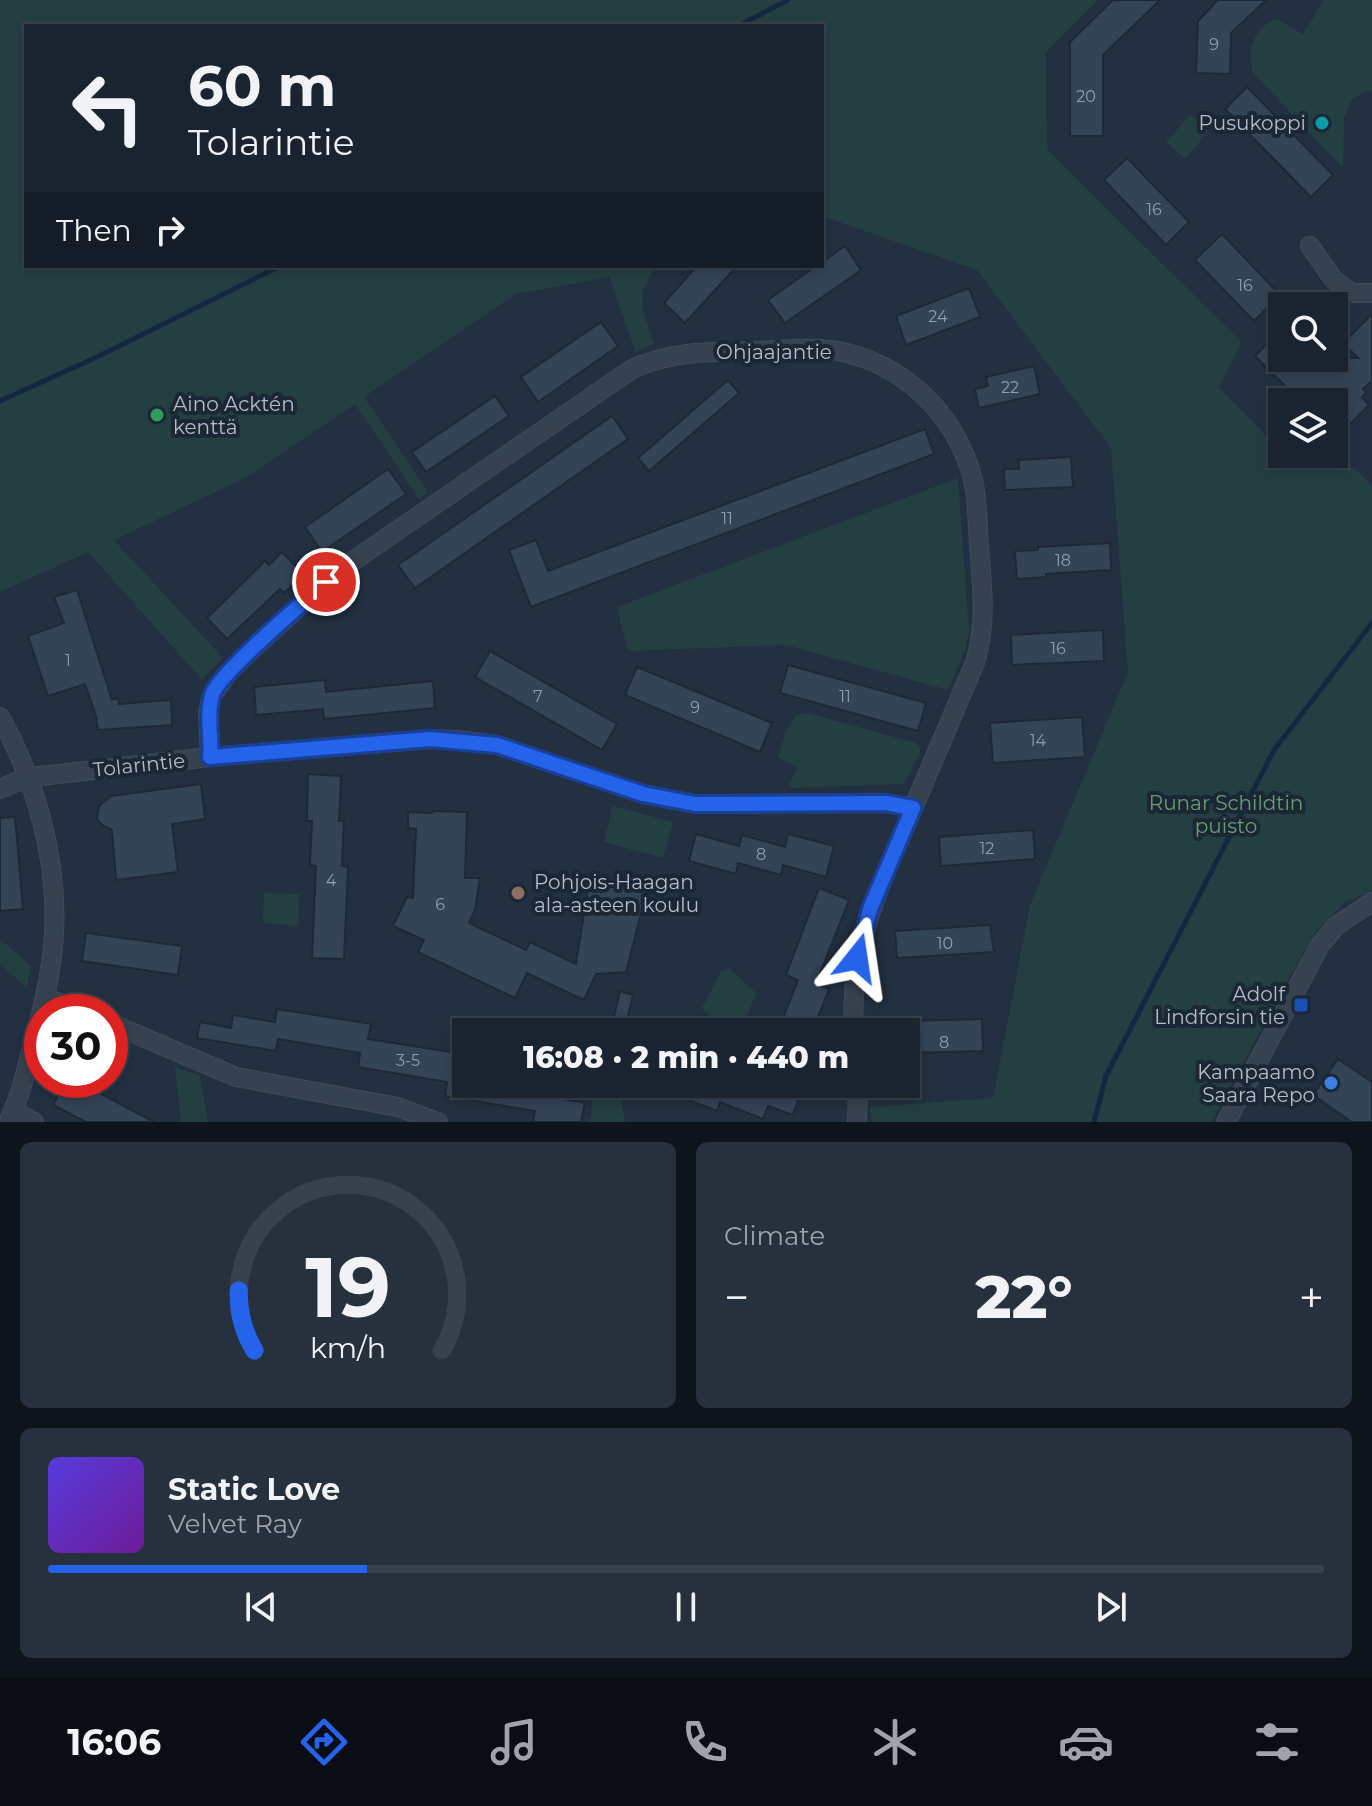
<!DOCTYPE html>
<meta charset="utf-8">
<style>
:root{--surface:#1a2431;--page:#27303d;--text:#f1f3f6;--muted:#9fa4ab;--line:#38414d;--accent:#2563eb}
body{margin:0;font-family:Montserrat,sans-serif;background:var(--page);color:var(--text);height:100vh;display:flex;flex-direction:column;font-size:30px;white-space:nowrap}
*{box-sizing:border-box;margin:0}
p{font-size:26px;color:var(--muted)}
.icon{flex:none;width:44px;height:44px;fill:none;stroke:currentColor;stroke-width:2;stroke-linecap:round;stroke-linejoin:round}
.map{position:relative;height:1122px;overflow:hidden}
.sheet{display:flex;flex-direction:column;gap:20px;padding:20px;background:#0e141b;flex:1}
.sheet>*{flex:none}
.guide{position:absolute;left:24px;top:24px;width:800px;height:244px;border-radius:0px;box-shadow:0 4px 12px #0003,0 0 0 2px var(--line);background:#1a2431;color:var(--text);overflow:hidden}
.tools{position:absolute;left:1268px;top:292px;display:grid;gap:16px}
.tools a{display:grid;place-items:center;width:80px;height:80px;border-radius:0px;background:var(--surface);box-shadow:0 4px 12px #0003,0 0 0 2px var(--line);font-size:40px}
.speed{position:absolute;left:24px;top:994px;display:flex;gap:16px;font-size:40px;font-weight:700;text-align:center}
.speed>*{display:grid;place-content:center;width:104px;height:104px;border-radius:50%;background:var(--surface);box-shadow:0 4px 12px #0003,0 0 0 2px var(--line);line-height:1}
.speed .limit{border:12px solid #d22;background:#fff;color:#111}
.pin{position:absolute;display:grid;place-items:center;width:68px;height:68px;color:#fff;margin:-34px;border:4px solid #fff;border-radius:50%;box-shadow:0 2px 8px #0007}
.me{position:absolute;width:88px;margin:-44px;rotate:15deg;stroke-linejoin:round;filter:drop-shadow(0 0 6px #0008)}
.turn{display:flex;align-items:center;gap:28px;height:168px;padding:0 32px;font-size:36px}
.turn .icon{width:104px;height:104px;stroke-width:2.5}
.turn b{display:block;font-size:56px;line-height:68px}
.then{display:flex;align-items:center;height:76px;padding:0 32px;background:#0003;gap:16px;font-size:30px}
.big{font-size:60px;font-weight:800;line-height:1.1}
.sheet .widget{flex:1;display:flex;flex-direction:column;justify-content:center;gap:12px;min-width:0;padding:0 28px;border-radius:12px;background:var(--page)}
.sheet .dial{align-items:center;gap:0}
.dial svg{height:208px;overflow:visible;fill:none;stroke:var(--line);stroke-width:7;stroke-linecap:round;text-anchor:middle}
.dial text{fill:var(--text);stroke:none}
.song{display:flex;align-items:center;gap:24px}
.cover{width:96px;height:96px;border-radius:12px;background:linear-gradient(135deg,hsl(250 70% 55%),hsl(280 70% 35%))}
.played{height:8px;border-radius:4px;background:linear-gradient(90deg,var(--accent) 25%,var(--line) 25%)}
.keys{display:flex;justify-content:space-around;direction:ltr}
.heat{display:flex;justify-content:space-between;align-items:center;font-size:44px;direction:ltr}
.sheet .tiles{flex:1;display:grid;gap:20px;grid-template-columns:1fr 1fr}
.widget:last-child{grid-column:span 2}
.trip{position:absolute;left:452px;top:1018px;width:468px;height:80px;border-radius:0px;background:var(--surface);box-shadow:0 4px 12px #0003,0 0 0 2px var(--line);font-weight:800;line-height:80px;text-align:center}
.menu{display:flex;height:128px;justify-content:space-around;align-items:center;background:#0a0e14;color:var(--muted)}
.menu .icon{width:56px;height:56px}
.menu .current{color:var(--accent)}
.menu b{font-size:36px;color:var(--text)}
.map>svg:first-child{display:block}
.green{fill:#243f42}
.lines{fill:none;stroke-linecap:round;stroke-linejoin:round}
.stream{stroke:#142740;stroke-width:5}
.building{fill:#344457;stroke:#1e2937;stroke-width:2}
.minor-casing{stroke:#404b59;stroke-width:20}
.minor{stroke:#374250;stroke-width:18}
.route-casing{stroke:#184099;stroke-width:20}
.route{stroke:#2563eb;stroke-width:14}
.culture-dot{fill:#0f9aa8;stroke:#1c2735;stroke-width:3}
.leisure-dot{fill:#2e9e5b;stroke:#1c2735;stroke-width:3}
.education-dot{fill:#8d6e63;stroke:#1c2735;stroke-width:3}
.transit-dot{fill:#1a4fb4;stroke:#1c2735;stroke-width:3}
.shop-dot{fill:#3f7fe0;stroke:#1c2735;stroke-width:3}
.labels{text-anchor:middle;stroke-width:8;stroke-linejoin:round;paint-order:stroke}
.number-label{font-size:16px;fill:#919dac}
.poi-label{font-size:20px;fill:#b3bdcb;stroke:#1c2735;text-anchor:end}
.street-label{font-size:20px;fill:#b3bdcb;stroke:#1c2735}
.park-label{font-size:20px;fill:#689e74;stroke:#1c2735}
</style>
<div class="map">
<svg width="1372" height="1122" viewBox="0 0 1372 1122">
<rect width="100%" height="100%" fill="#223041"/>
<g class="green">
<path d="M0,0h1098l-52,52 1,97 194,193 -22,46 63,63v3l16,13h55l19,19v405l-27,11 -32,33 -102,187h-339l-2,-15 123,-9 37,-193 98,-233 -17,-224 -134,-178 -155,-54v-190h-796v240h632c-25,31 -15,43 -4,78l-18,8 -27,-75 -93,17 -152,103 64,95 -9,7 -64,-95 -108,73 -133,63 109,118 -21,22 -114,-128 -88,40z"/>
<path d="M1324,0h48v92l-4,-2 -16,9 -8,19 -1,50 -90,-95c-7,-22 1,-47 24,-54l26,15z"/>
<path d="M1190,115l19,16 -24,28 -19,-17z"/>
<path d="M958,478l11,154 -4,18 -17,40 -162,-45 -158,6 -11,-44z"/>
<path d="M808,713l108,30 5,6 -17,35 -116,4 9,-21 -19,-10 10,-30 8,-12z"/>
<path d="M613,806l60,16 -10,36 -59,-16z"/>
<path d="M264,893l35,1 -1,32 -35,-3z"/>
<path d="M0,939l31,27 -4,22 -27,-24z"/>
<path d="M729,968l27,25 -7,19 -11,15 2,5h-10v-8l-22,-9 -6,-7 19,-36z"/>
<path d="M175,1067l25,9 8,46h-27z"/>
<path d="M595,1084h23l7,38h-35z"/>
</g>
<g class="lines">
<g class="stream">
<path d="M738,26l50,-26"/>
<path d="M0,401l99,-45 181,-90"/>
<path d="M1094,1122l12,-46 168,-326 98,-127"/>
</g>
</g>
<g class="building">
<path d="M1113,0h47l-57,55v81h-33v-94z"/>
<path d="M1218,0h48l-35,33 -1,41 -34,-1 2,-52z"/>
<path d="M1247,87l86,88 -22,22 -86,-88z"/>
<path d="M1127,158l62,64 -23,23 -62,-65z"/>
<path d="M1222,234l58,61 -26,26 -59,-61z"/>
<path d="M845,246l16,24 -76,53 -17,-23 48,-34h6v-4z"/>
<path d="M697,266h40l-52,57 -21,-20z"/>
<path d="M969,288l11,29 -74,28 -10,-29z"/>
<path d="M1372,314v67l-9,8 4,3 -5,5 7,8 -35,35v-38h-33l-46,-46 27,-28v30h76l-15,-15z"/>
<path d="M601,322l17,24 -80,56 -17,-25z"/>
<path d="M1034,366l6,28 -61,14 -4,-19 13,-3 -2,-9z"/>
<path d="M728,380l11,13 -90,78 -11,-13z"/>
<path d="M495,396l14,20 -83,56 -14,-20z"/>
<path d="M612,416l16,23 -213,149 -17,-23z"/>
<path d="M925,429l9,25 -403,153 -22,-57 27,-10 12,31z"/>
<path d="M1071,457l2,30 -68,3 -1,-21h15v-9z"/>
<path d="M388,469l18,25 -84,58 -17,-25z"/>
<path d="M1110,543l1,27 -65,4v3l-29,2 -2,-28 23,-1v-3z"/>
<path d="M282,552l22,23 -20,18 -4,-4 -53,50 -20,-21 58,-57 4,4z"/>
<path d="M77,590l35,110 6,-2 1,6 52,-4 1,25 -74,5 -2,-14 -11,-32 -37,12 -20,-60 36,-13 -10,-26z"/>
<path d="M1103,630l1,31 -92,4 -1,-30z"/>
<path d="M490,651l127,73 -15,26 -127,-73z"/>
<path d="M788,665l138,38 -8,28 -138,-38z"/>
<path d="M637,667l135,56 -12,29 -135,-57z"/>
<path d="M325,680l1,12 107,-11 2,27 -111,11 -1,-10 -67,6 -2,-28z"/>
<path d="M1082,717l3,40 -92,6 -3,-40z"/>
<path d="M308,774l33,2 -2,45h5l-2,45 6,1 -4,92 -32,-1 4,-92 -6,-1 2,-44h-5z"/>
<path d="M201,784l4,35 -33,5 6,48 -62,8 -4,-50 -10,-5 -5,-6 2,-13 12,-10z"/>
<path d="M432,811l35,1 -2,66h15l-5,32 -6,13 57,27 4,-8 46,22 14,-88 57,14 -21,82 -30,2 -12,26 -57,-27 -12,25 -97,-46 6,-12 -31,-14 14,-29 6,1 3,-69 -8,-1v-16l24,1z"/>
<path d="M15,817l8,92 -23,2v-93z"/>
<path d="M1033,830l2,29 -94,7 -2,-29z"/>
<path d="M696,834l43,12 3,-11 43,12 3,-13 46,12 -8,31 -43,-12 -2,10 -43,-12 -2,11 -47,-13z"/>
<path d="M819,888l30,12 -33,84 13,5 -17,43h-18l1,-4 -14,-5 17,-43 -12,-5z"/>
<path d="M990,925l4,27 -97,6 -2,-27z"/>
<path d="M86,933l96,13 -4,29 -96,-14z"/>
<path d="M620,991l13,4 -9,37 -13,-3z"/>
<path d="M277,1009l94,15 -3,15 89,14 -2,14 11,1v16h75l-2,11 46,8 -4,19h-48l2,-11 -90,-15 2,-14 -89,-15 2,-14 -82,-14 -2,12 -79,-13 3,-16 31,6 2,-13 42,7z"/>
<path d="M982,1019l1,32 -77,2v-32z"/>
<path d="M1338,1059l34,23v40h-20l-39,-27z"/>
<path d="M66,1080h9l79,42h-68l-33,-17z"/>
<path d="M648,1084h114l37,14 -6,17 -25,-9 -5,13 -43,-17 -3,9z"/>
</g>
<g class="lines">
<defs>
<g id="minor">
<path d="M1310,246l24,34 18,13h20"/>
<path d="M0,717c36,64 58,143 54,216 -2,39 -11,76 -22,114 -6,25 -12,51 -24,75"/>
<path d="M210,757l-2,-44 3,-16 17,-24 18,-18 91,-83 295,-203c41,-19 82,-17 126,-18 28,-1 58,-5 85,1 60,14 106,57 126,114 9,25 8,53 10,79 3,43 8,71 -3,115 -23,55 -47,110 -70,165 -31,74 -57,124 -52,207"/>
<path d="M0,789l28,-12 21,-2 161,-18 220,-18 27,1 40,5 146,49 52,10 191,-1 27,5"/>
<path d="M46,998l39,14"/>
<path d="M110,1023l126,54 162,30 40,15"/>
<path d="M14,1111l20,11"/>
<path d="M857,1122l1,-38"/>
<path d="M1226,1122l94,-177 16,-19 36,-24"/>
</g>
</defs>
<use href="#minor" class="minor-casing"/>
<use href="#minor" class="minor"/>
</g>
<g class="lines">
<defs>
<path id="route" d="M326,582c-22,20 -107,91 -114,113 -6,21 0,41 -2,62l220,-18 67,6 146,49 52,10 191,-1 27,5 -43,101 -13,49"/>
</defs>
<use href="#route" class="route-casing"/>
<use href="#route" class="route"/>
</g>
<circle class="culture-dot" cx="1322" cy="123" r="8"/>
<circle class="leisure-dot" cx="157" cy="415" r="8"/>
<circle class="education-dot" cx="518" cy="893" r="8"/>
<rect class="transit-dot" x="1293" y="997" width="16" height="16" rx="4"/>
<circle class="shop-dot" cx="1331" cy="1083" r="8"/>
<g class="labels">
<g class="number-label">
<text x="1214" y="50">9</text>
<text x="1086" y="102">20</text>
<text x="1154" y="215">16</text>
<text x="1245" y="291">16</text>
<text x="938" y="322">24</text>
<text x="1010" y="393">22</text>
<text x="727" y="524">11</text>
<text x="1063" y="566">18</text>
<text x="1058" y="654">16</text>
<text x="68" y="666">1</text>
<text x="538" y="702">7</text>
<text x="845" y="702">11</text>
<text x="695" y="713">9</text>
<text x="1038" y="746">14</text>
<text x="987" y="854">12</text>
<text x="761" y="860">8</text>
<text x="331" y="886">4</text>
<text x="440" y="910">6</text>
<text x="945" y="949">10</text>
<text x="944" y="1048">8</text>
<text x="408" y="1066">3-5</text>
</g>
<g class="poi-label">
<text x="1306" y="130">Pusukoppi</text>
<text x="173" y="411" text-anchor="start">Aino Acktén<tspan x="173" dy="23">kenttä</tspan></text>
<text x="534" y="889" text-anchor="start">Pohjois-Haagan<tspan x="534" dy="23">ala-asteen koulu</tspan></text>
<text x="1285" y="1001">Adolf<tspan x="1285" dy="23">Lindforsin tie</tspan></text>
<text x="1315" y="1079">Kampaamo<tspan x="1315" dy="23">Saara Repo</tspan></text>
</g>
<g class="street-label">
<text x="774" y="359">Ohjaajantie</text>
<text transform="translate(139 765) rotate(-6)" y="7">Tolarintie</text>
</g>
<g class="park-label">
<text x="1226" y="810">Runar Schildtin<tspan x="1226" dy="23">puisto</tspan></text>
</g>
</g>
</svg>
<div class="tools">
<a><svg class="icon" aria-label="search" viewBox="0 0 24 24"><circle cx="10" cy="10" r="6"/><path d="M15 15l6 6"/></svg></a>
<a><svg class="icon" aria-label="layers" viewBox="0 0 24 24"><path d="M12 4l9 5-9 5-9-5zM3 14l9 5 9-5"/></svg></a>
</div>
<div class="speed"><div class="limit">30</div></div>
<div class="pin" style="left:326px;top:582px;background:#d93025"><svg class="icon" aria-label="arrive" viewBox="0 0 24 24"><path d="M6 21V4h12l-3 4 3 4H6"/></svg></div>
<svg class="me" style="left:857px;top:958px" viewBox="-20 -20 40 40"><path d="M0-17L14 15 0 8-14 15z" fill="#2563eb" stroke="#fff" stroke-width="4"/></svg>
<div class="trip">16:08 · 2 min · 440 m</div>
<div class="guide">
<div class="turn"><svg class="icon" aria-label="left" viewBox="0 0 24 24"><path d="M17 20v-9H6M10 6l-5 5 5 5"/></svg><div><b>60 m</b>Tolarintie</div></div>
<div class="then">Then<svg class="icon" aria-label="right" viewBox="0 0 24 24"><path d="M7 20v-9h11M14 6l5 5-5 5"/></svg></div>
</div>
</div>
<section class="sheet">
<div class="tiles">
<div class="widget dial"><svg viewBox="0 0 100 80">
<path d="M14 69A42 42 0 1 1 86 69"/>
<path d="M14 69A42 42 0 0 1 8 46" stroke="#2563eb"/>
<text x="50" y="56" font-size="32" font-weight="700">19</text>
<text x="50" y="72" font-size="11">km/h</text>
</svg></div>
<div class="widget"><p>Climate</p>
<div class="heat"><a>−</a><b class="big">22°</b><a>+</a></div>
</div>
<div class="widget">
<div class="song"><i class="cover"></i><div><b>Static Love</b><p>Velvet Ray</p></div></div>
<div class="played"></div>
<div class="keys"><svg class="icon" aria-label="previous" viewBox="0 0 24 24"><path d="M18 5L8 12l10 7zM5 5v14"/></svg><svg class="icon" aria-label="pause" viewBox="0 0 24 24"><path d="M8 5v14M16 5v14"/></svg><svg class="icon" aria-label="next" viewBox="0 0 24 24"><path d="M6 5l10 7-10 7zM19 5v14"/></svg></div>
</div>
</div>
</section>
<nav class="menu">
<b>16:06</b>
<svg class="icon current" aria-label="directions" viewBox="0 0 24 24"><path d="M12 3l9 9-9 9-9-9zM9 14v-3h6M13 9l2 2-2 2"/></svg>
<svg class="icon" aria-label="music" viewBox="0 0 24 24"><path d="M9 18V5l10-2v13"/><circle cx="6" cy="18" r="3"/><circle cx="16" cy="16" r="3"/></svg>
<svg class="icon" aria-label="phone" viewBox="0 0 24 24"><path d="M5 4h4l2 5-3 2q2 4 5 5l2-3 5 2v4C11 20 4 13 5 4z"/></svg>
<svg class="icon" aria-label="climate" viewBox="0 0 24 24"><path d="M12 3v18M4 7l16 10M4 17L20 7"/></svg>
<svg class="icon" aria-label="car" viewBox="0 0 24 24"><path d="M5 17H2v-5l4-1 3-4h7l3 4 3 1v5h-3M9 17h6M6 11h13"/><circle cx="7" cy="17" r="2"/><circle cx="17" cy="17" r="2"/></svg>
<svg class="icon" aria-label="filters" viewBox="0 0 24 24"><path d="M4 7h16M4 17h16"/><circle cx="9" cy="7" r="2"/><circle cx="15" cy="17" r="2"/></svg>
</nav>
